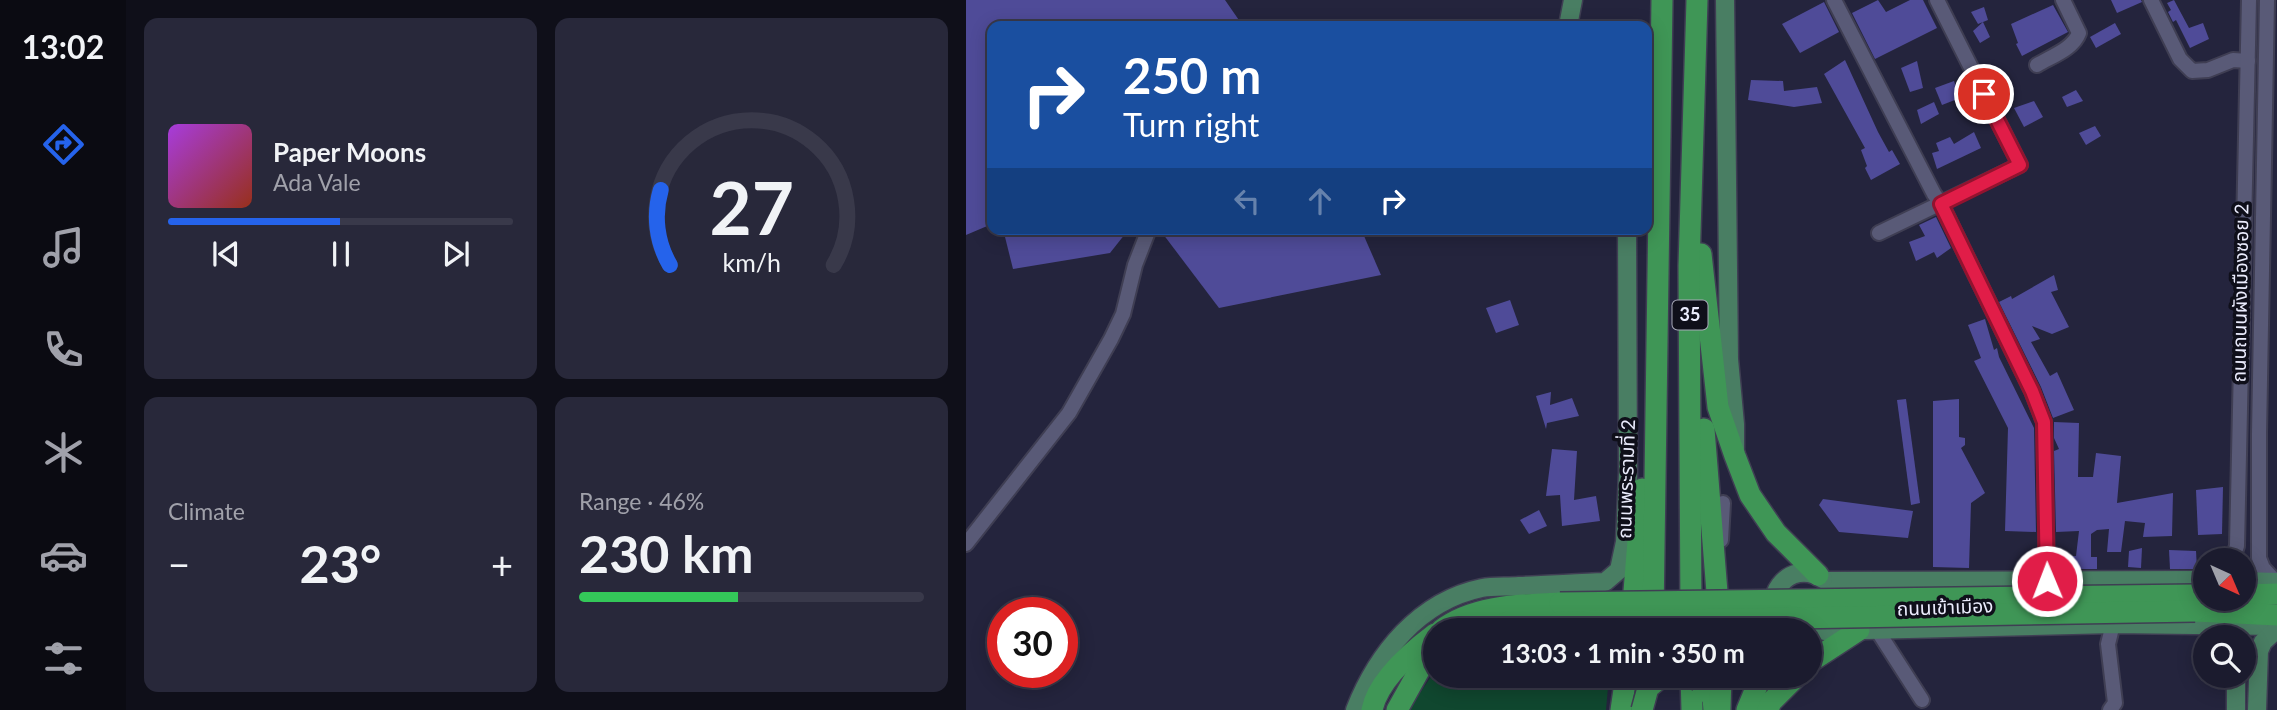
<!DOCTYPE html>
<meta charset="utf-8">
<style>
:root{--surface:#1b1b2e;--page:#28283a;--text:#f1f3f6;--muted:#a0a1aa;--line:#39394a;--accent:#2563eb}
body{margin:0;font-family:Lato,"Noto Sans Thai",sans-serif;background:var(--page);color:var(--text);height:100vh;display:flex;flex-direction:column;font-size:26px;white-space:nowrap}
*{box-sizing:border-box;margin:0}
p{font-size:23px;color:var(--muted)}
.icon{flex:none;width:38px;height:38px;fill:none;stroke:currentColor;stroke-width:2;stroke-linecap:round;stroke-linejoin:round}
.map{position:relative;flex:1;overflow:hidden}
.details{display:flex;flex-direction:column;gap:18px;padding:18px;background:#0f0f19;width:840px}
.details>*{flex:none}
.top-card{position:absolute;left:21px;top:21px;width:665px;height:214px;border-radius:14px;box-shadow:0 4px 18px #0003,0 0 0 2px var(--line);background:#1a4fa0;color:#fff;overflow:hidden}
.needle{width:46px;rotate:136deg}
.tools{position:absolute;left:1227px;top:548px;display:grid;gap:14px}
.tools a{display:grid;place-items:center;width:63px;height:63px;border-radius:50%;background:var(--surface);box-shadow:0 4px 18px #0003,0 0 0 2px var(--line);font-size:35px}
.speed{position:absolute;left:21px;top:597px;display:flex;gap:14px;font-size:35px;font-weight:700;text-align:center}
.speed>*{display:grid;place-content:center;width:91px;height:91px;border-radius:50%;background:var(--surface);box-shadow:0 4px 18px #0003,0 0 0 2px var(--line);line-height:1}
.speed .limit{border:10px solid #d22;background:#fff;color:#111}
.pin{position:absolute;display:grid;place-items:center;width:60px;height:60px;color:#fff;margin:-30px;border:4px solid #fff;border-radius:50%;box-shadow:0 2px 7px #0007}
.me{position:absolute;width:77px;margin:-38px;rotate:359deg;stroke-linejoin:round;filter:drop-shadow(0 0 5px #0008)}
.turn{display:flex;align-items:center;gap:24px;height:147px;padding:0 21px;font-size:32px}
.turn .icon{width:91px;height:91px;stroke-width:2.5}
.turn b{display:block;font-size:49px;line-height:60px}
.lanes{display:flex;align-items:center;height:66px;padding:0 21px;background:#0003;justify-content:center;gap:35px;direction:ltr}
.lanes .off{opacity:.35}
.big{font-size:52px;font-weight:700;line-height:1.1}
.details .widget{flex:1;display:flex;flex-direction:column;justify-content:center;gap:10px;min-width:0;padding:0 24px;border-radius:14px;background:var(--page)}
.details .dial{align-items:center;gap:0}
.dial svg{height:182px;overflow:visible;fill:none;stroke:var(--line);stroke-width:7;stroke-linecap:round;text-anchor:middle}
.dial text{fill:var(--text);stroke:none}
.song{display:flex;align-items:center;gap:21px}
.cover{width:84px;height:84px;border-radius:10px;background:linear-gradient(135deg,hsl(280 70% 55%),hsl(10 70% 35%))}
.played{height:7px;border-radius:4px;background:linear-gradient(90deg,var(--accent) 50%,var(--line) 50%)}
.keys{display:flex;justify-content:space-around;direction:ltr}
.heat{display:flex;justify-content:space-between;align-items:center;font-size:38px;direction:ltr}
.charge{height:10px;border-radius:5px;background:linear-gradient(90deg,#34c759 46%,var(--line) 0)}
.details .tiles{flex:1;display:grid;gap:18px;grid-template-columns:repeat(2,1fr)}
.trip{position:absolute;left:457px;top:618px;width:399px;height:70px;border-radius:35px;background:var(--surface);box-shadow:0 4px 18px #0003,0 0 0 2px var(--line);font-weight:700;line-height:70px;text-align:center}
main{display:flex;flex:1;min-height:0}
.tabs{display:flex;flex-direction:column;width:126px;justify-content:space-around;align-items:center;background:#0b0b12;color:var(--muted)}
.tabs .icon{width:49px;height:49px}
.tabs .on{color:var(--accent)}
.tabs b{font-size:32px;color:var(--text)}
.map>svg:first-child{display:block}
.green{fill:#10472f}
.building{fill:#4f4b98}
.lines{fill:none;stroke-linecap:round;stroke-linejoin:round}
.minor-casing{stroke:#3f3e53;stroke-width:18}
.major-casing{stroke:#3f3e53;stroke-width:21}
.highway-casing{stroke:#3f3e53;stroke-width:24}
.minor{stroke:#595a77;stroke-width:14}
.major{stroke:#497e63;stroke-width:18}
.highway{stroke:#3f9656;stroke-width:21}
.highway-bridge-casing{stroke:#3f3e53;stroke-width:24;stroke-linecap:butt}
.highway-bridge{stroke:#3f9656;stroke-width:21}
.route-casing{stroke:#92132f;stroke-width:18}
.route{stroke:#e11d48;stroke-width:12}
.labels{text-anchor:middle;stroke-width:7;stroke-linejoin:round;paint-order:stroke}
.shield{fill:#0f0f1a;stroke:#a9aab9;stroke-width:2}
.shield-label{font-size:18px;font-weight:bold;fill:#ebecfd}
.street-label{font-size:19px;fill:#ebecfd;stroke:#0f0f1a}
</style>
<main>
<nav class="tabs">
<b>13:02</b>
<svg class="icon on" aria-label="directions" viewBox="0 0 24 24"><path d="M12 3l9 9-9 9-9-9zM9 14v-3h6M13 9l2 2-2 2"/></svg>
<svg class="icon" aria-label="music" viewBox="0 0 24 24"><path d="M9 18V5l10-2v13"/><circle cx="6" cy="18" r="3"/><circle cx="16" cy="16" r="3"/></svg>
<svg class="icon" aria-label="phone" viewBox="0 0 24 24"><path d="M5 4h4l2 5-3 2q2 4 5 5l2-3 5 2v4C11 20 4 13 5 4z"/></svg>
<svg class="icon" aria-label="climate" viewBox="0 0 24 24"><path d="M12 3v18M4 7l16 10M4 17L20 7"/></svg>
<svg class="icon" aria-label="car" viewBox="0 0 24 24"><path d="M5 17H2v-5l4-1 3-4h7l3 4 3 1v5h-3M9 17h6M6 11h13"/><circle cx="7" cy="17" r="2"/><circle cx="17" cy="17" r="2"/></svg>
<svg class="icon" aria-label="filters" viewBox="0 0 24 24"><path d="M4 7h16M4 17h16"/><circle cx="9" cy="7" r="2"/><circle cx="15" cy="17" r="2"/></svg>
</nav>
<section class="details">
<div class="tiles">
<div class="widget">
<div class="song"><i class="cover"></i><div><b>Paper Moons</b><p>Ada Vale</p></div></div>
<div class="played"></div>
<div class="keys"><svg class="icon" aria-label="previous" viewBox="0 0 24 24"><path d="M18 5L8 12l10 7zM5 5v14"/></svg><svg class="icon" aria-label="pause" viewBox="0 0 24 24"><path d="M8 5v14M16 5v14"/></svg><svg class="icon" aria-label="next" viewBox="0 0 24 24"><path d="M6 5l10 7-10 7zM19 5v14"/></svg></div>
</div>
<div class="widget dial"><svg viewBox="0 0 100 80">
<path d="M14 69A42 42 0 1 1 86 69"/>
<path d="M14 69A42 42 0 0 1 10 36" stroke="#2563eb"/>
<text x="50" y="56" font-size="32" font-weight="700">27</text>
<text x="50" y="72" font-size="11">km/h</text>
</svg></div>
<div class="widget"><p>Climate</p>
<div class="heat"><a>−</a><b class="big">23°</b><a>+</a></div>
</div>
<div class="widget"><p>Range · 46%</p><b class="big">230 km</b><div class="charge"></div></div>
</div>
</section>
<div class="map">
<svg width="1311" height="710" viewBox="0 0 1311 710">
<rect width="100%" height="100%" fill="#24243d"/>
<path class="green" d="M469,671v5h174l-3,34h-198z"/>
<g class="building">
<path d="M0,0h259l18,26h-251v198l-26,11z"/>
<path d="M912,0l8,12 24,-12h13l14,28 -62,31 -23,-46z"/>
<path d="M1145,0h30l1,2 -25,11z"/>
<path d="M1208,0l15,28 14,-5 6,16 -19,9 -14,-28 -3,2 -5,-10 3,-2 -4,-7z"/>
<path d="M858,2l15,30 -39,21 -18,-29z"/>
<path d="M1087,5l15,27 -46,24 -6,-12 2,-1 -7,-19z"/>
<path d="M1018,7l4,13 -5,2 7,15 -10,6 -7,-12 10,-9 -5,2 -7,-12z"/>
<path d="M1149,23l6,11 -25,14 -6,-11z"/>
<path d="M879,60l33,72 11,20 3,-2 8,14 -29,16 -6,-12 2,-2 -6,-16 4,-2 -41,-74z"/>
<path d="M951,61l6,27 -13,4 -9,-24z"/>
<path d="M785,80l32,1 1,10 33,-4 5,16 -28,4 -46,-7z"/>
<path d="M988,81l6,17 -18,7 -7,-17z"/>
<path d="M1110,90l7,11 -16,6 -5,-10z"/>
<path d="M1068,101l9,16 -19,10 -10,-19z"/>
<path d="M968,102l5,12 -18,10 -4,-14z"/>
<path d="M1129,126l6,10 -15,9 -7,-12z"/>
<path d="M1008,132l7,16 -44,21 -5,-16 7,-2 -3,-8 14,-6 4,7z"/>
<path d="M970,217l15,31 -14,10 -3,-6 -18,9 -7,-19 16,-6 -6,-11z"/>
<path d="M37,229h126l-19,24 -97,16z"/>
<path d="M200,229h195l20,46 -162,33 -56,-74z"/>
<path d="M1088,275l4,15 -7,2 18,35 -17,7 -20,-8 8,13 -9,3 19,34 7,-4 17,38 -21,8 -12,-31 -42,-85 12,-6 1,3z"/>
<path d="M544,300l9,25 -23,8 -10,-25z"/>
<path d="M1019,319l9,31 3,-2 2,9 35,71 2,104 -31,-1 3,-103 -34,-67 7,-3 -13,-33z"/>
<path d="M585,392l-1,13 22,-7 7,18 -32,7 -1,6 -10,-33z"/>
<path d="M940,399l14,104 -9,2 -14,-105z"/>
<path d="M993,399v38l6,1v7l-4,3 24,45 -14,10 -2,65 -36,-1v-166z"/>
<path d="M1088,422l25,1 -1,54h15l3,-24 25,3 -4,47 56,-10 -1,43 -29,1 2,-14 -20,-2 -4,31h-14l2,-23 -12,1 -6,4v23h6v12h-25l-13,-3v-9l17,-1 3,-25 -23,1 -2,-81 5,-2 -5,-11z"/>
<path d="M586,449l25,2 -3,49 22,-4 4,25 -38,5 -2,-31 -14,1z"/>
<path d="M1257,487l-1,47 -24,1 -2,-45z"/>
<path d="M857,499l90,12 -5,27 -69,-6 -20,-27z"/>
<path d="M573,510l8,16 -18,8 -9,-14z"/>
<path d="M1176,548l-1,20 -13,-1 1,-16z"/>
<path d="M1203,550l27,1 1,18h-27z"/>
</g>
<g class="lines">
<defs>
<g id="minor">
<path d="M868,0l100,194 7,10 91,187 12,31 3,159"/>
<path d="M1185,0l29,59 12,12 16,-1 25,-10 15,1"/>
<path d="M1301,0l-8,434v124l4,10 12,13"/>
<path d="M1071,65c15,-9 36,-16 42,-32l-16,-33"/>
<path d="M913,233l141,-68 -83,-165"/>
<path d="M755,540l2,-37"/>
<path d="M0,544l103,-131 42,-74 12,-25 12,-49 14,-36"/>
<path d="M1266,560l5,-14 12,-546"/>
<path d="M911,630l45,70"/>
<path d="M1144,710l5,-7 -7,-59 5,-20"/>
</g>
<g id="major">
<path d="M759,0l4,359 6,65v24"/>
<path d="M602,26l5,-26"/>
<path d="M861,581l378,-1"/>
<path d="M1278,581l33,1"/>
<path d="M819,630c-30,-29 4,-74 38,-51"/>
<path d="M858,631l289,-7 164,2"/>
<path d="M1270,676v34"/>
<path d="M389,710c22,-56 64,-109 127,-122 11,-2 25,-1 37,-2 29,-1 58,-3 86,-4l14,-12 6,-28 3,-69 -1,-244"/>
<path d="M1291,710l2,-59 4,-9 14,-13"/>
</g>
<g id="highway">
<path d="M735,254l17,153 17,49 15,39 26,38 42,42"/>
<path d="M738,429l16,201"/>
<path d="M1278,595l33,-1"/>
<path d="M1229,611l82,4"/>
<path d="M666,617l10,-128"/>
<path d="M687,617l9,-617"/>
<path d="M725,617l-2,-351 8,-266"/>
<path d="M475,630c33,-25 79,-25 119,-27"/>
<path d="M521,630l21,-8h51"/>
<path d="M844,662l49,-32"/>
<path d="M725,676l1,34"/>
<path d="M732,680l15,18 1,12"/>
<path d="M406,710c6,-30 39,-58 63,-76"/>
<path d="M431,710l24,-43 14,-9"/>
<path d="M655,710l5,-34"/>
<path d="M754,710l1,-34"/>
<path d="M781,710l14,-34"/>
<path d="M802,710l3,-8 26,-26"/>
</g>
</defs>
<use href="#minor" class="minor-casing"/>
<use href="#major" class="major-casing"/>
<use href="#highway" class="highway-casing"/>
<use href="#minor" class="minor"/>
<use href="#major" class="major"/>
<use href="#highway" class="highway"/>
<defs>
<g id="highway-bridge">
<path d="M594,603l635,-8"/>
<path d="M593,622l636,-11"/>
<path d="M724,676l8,4"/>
<path d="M676,710l6,-22 14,-12"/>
</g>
</defs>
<use href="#highway-bridge" class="highway-bridge-casing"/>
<use href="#highway-bridge" class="highway-bridge"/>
</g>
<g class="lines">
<defs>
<path id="route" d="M1018,94l36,71 -79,39 91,187 12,31 3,159"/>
</defs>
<use href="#route" class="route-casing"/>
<use href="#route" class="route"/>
</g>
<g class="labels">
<rect class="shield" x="706.5" y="300.5" width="35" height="29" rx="5"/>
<g class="shield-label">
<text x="724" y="321">35</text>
</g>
<g class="street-label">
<text transform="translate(1274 293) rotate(-89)" y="7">ถนนถนนผังเมืองซอย 2</text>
<text transform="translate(660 479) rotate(-88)" y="7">ถนนพระรามที่ 2</text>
<text transform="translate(979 607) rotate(-2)" y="7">ถนนเข้าเมือง</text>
</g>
</g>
</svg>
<div class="tools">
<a><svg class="needle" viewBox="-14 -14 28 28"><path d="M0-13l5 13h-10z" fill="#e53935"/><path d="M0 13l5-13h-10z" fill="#a0a1aa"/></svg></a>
<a><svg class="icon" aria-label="search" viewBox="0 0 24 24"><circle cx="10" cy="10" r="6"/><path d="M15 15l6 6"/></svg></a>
</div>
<div class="speed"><div class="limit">30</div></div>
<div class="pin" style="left:1018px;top:94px;background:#d93025"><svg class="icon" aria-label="arrive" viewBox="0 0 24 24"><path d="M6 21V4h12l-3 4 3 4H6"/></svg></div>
<svg class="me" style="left:1081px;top:581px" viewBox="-20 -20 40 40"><circle r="17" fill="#e11d48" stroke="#fff" stroke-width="3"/><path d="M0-11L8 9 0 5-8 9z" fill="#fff"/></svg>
<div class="trip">13:03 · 1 min · 350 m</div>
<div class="top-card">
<div class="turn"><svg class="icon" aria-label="right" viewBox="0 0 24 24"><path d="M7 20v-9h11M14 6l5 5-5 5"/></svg><div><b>250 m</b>Turn right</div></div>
<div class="lanes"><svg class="icon off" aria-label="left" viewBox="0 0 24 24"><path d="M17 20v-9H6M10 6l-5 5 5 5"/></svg><svg class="icon off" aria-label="ahead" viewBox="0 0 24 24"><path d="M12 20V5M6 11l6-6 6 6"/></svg><svg class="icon" aria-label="right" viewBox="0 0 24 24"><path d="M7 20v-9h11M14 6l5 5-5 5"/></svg></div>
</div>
</div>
</main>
